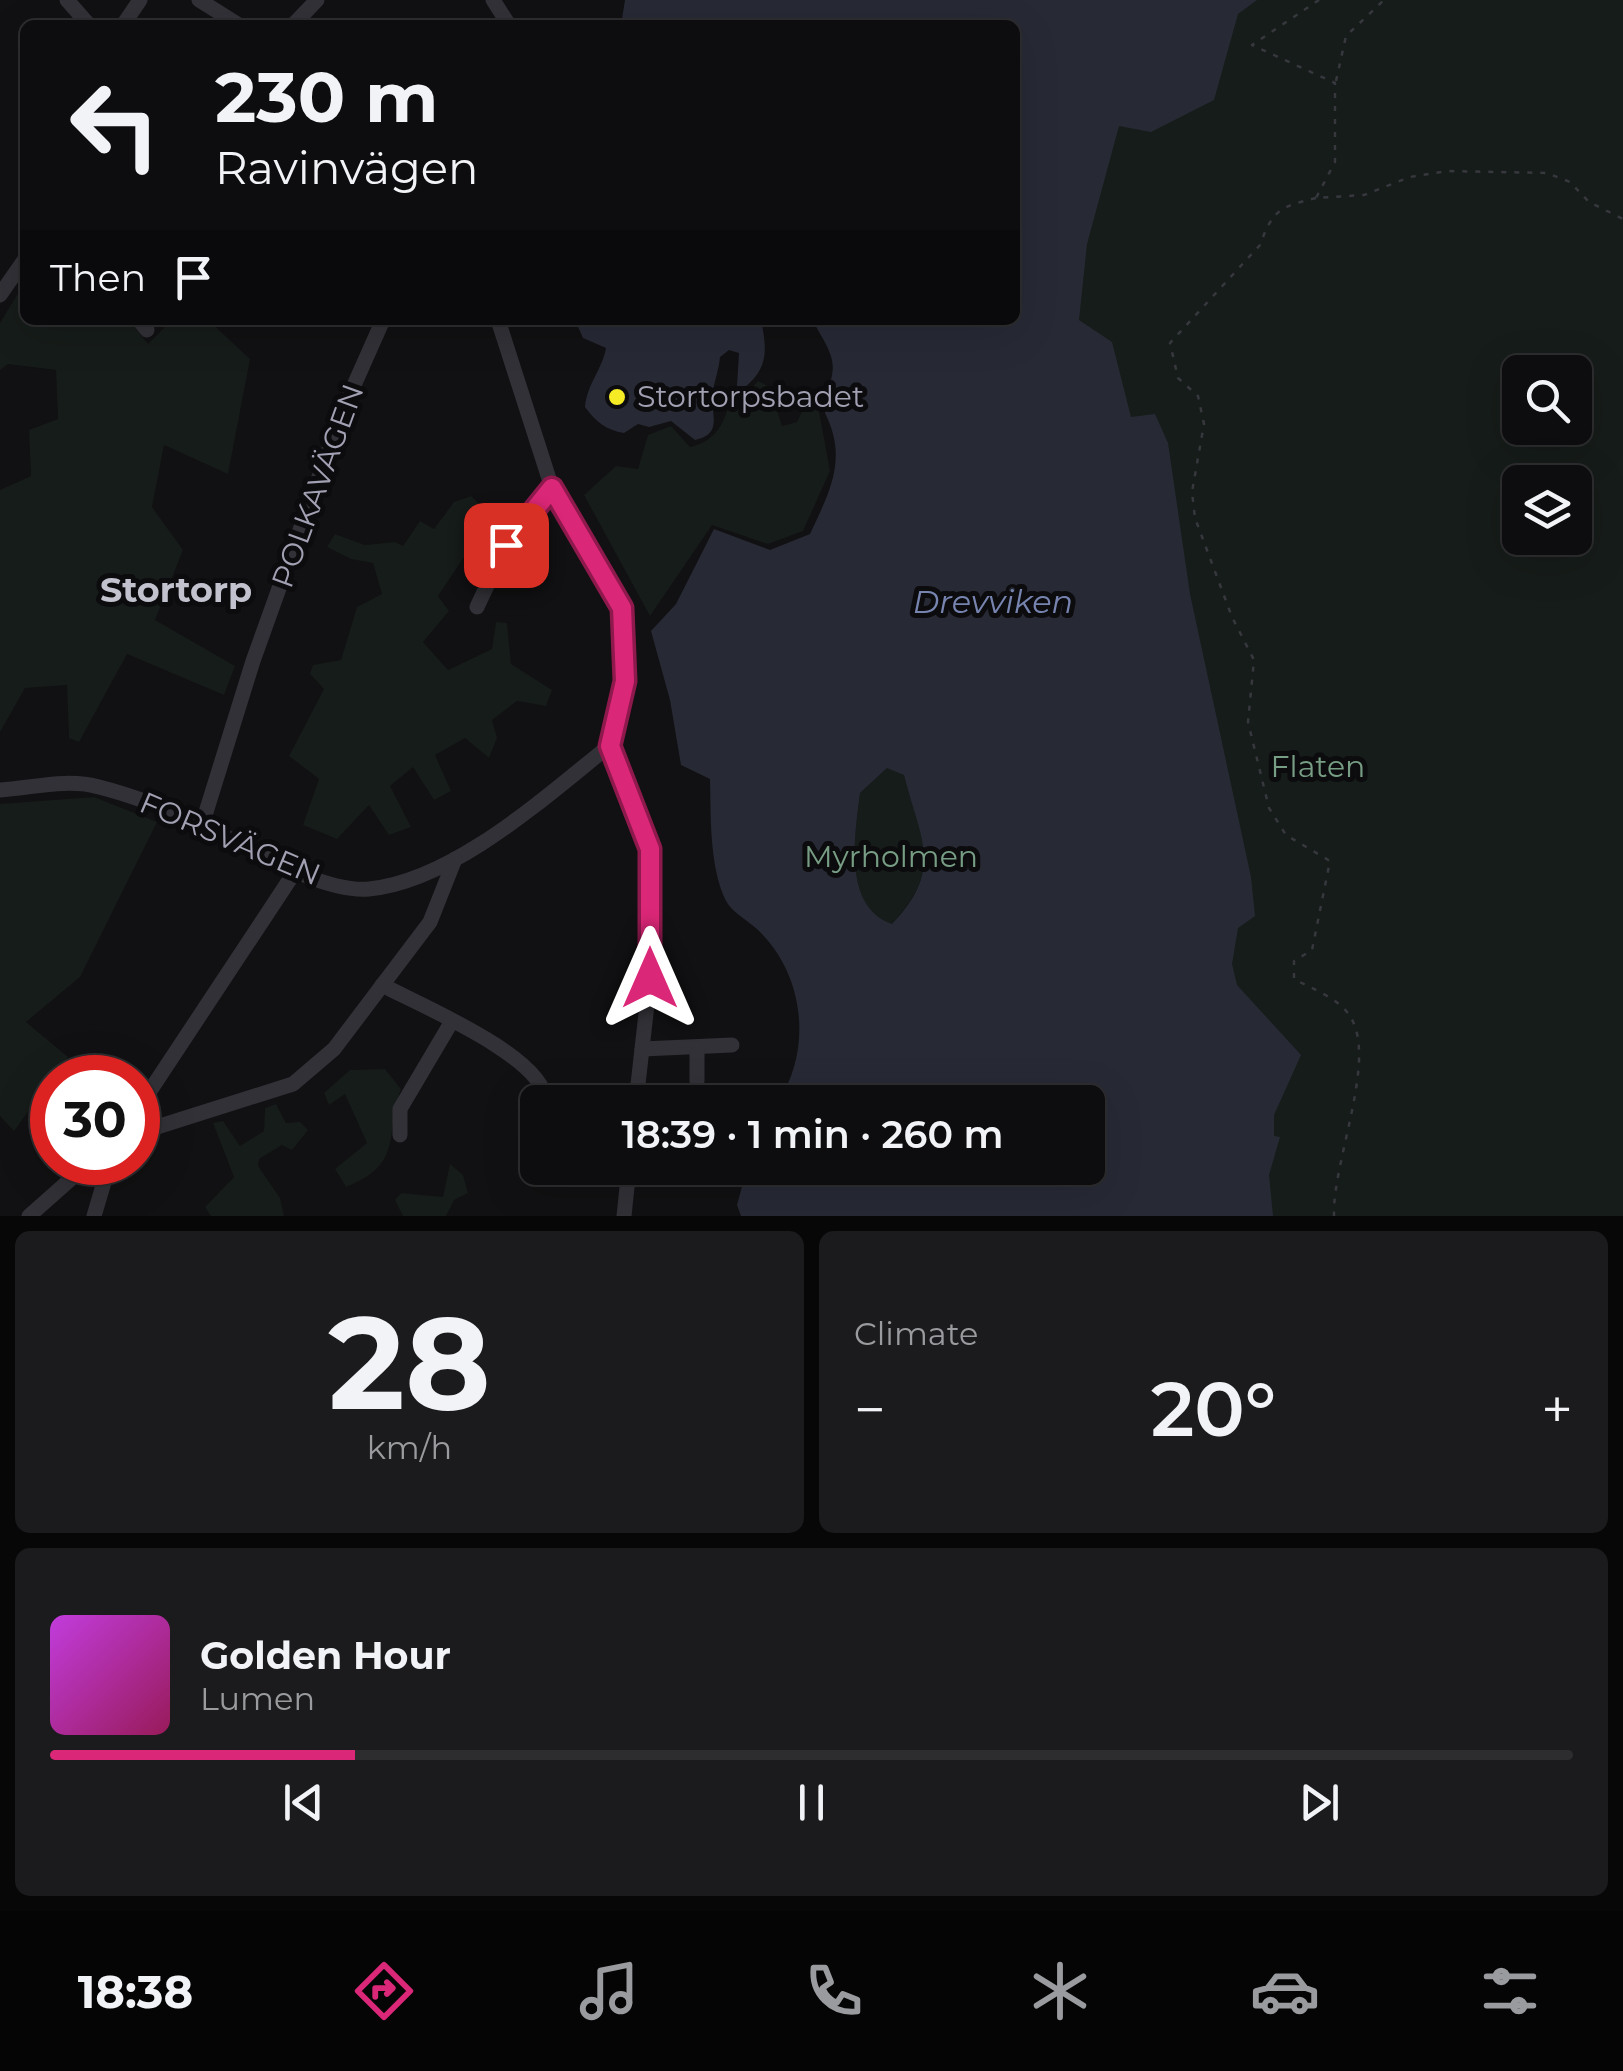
<!DOCTYPE html>
<meta charset="utf-8">
<style>
:root{--surface:#0d0c0e;--page:#1b1a1c;--text:#f1f3f6;--muted:#9a9b9e;--line:#2d2c2e;--accent:#db2777}
body{margin:0;font-family:Montserrat,sans-serif;background:var(--page);color:var(--text);height:100vh;display:flex;flex-direction:column;font-size:38px;white-space:nowrap}
*{box-sizing:border-box;margin:0}
p{font-size:32px;color:var(--muted)}
.icon{flex:none;width:55px;height:55px;fill:none;stroke:currentColor;stroke-width:2;stroke-linecap:round;stroke-linejoin:round}
.map{position:relative;height:1216px;overflow:hidden}
.panel{display:flex;flex-direction:column;gap:15px;padding:15px;background:#070708;flex:1}
.panel>*{flex:none}
.top-card{position:absolute;left:20px;top:20px;width:1000px;height:305px;border-radius:15px;box-shadow:0 10px 40px #0002,0 0 0 2px var(--line);background:#0d0c0e;color:var(--text);overflow:hidden}
.tools{position:absolute;left:1502px;top:355px;display:grid;gap:20px}
.tools a{display:grid;place-items:center;width:90px;height:90px;border-radius:15px;background:var(--surface);box-shadow:0 10px 40px #0002,0 0 0 2px var(--line);font-size:50px}
.speed{position:absolute;left:30px;top:1055px;display:flex;gap:20px;font-size:50px;font-weight:700;text-align:center}
.speed>*{display:grid;place-content:center;width:130px;height:130px;border-radius:50%;background:var(--surface);box-shadow:0 10px 40px #0002,0 0 0 2px var(--line);line-height:1}
.speed .limit{border:15px solid #d22;background:#fff;color:#111}
.pin{position:absolute;display:grid;place-items:center;width:85px;height:85px;color:#fff;margin:-42px;border-radius:20px;box-shadow:0 5px 15px #0006}
.me{position:absolute;width:110px;margin:-55px;rotate:0deg;stroke-linejoin:round;filter:drop-shadow(0 0 8px #0008)}
.turn{display:flex;align-items:center;gap:35px;height:210px;padding:0 30px;font-size:45px}
.turn .icon{width:130px;height:130px;stroke-width:2.5}
.turn b{display:block;font-size:70px;line-height:85px}
.then{display:flex;align-items:center;height:95px;padding:0 30px;background:#0003;gap:20px;font-size:38px}
.big{font-size:75px;font-weight:600;line-height:1.1}
.panel .card{flex:1;display:flex;flex-direction:column;justify-content:center;gap:15px;min-width:0;padding:0 35px;border-radius:15px;background:var(--page)}
.panel .dial{align-items:center;gap:0}
.dial b{font-size:130px;line-height:1}
.song{display:flex;align-items:center;gap:30px}
.cover{width:120px;height:120px;border-radius:15px;background:linear-gradient(135deg,hsl(290 70% 55%),hsl(330 70% 35%))}
.played{height:10px;border-radius:5px;background:linear-gradient(90deg,var(--accent) 20%,var(--line) 20%)}
.keys{display:flex;justify-content:space-around;direction:ltr}
.heat{display:flex;justify-content:space-between;align-items:center;font-size:55px;direction:ltr}
.panel .tiles{flex:1;display:grid;gap:15px;grid-template-columns:1fr 1fr}
.card:last-child{grid-column:span 2}
.trip{position:absolute;left:520px;top:1085px;width:585px;height:100px;border-radius:15px;background:var(--surface);box-shadow:0 10px 40px #0002,0 0 0 2px var(--line);font-weight:600;line-height:100px;text-align:center}
.menu{display:flex;height:160px;justify-content:space-around;align-items:center;background:#050506;color:var(--muted)}
.menu .icon{width:70px;height:70px}
.menu .active{color:var(--accent)}
.menu b{font-size:45px;color:var(--text)}
.map>svg:first-child{display:block}
.green{fill:#161c19;fill-rule:evenodd}
.water{fill:#272a35;fill-rule:evenodd}
.lines{fill:none;stroke-linecap:round;stroke-linejoin:round}
.path{stroke:#37373e;stroke-width:2.5;stroke-dasharray:5 8;stroke-linecap:butt}
.minor{stroke:#323137;stroke-width:15}
.route-casing{stroke:#8e194d;stroke-width:25}
.route{stroke:#db2777;stroke-width:18}
.poi-dot{fill:#f5ec25;stroke:#0c0b0d;stroke-width:4}
.labels{text-anchor:middle;stroke-width:10;stroke-linejoin:round;paint-order:stroke}
.poi-label{font-size:30px;fill:#a1a1b3;stroke:#0c0b0d;text-anchor:start}
.street-label{font-size:30px;fill:#a1a1b3;stroke:#0c0b0d}
.park-label{font-size:30px;fill:#779e85;stroke:#0c0b0d}
.water-label{font-size:32px;font-style:italic;fill:#7684af;stroke:#0c0b0d}
.quarter-label{font-size:35px;font-weight:bold;fill:#c2c2cf;stroke:#0c0b0d}
</style>
<div class="map">
<svg width="1623" height="1216" viewBox="0 0 1623 1216">
<rect width="100%" height="100%" fill="#111012"/>
<g class="green">
<path d="M924,0h699v1216h-559l24,-48v-66l-73,-782v-295zM1520,372h55v56h-55zM1520,482h55v56h-55z"/>
<path d="M25,282v38h104l19,24 24,-24h36l42,39 -22,115 -64,-29 -12,62 31,43 -28,70 80,46 -11,29 -97,-41 -48,88 -10,-4 -2,-53 -42,3 -25,44v-242l31,-14 -2,-46 29,-11 -2,-49 -48,-6 -8,6v-47z"/>
<path d="M758,381l12,6 12,39 15,-4 13,-28 6,1 14,76 -27,60 -35,13 -56,-19 -62,91 -66,-121 32,-29 22,3 10,-34 23,-9 19,21c30,-7 35,-28 43,-55l14,1z"/>
<path d="M471,496l14,13 -1,18 -46,69 11,15 -26,31 25,28 44,-21 4,-27 11,1 4,41 41,26 -6,16 -29,-5 -25,19 5,18 -8,20 -24,-20 -30,17 16,36 -17,9 -21,-33 -23,19 21,41 -22,8 -20,-30 -32,34 -34,-14 16,-46 -30,-23 35,-67 -14,-15 3,-9 28,-5 16,-53 25,-13 -9,-31 -22,-4 -24,-12 8,-13 30,11 30,-3 8,4 17,-25 14,8 20,-27z"/>
<path d="M888,767l16,8c17,68 42,89 -12,149 -50,-17 -37,-90 -32,-131z"/>
<path d="M94,797l63,25 -77,155 -54,45 42,35 -54,74 -14,-15v-312z"/>
<path d="M385,1069l16,20c-17,45 4,75 -55,98l-11,-18 32,-26 -22,-49 -16,11 -5,-12 26,-23z"/>
<path d="M276,1104l10,19 14,-1 8,8 -16,20 -10,-5 -23,14 -1,7 22,32 4,18h-73l-6,-9 29,-30 -21,-54 10,-2 17,25 24,-15 1,-23z"/>
<path d="M450,1164l13,11 5,18 -14,7 -8,16h-43l-8,-16 6,-7 42,4z"/>
</g>
<g class="water">
<path d="M625,0h632l-19,14 -24,86 -63,32 -32,-6 -32,118 -8,76 33,22 19,75 24,-3 13,29 22,151 61,283 4,39 -17,12 -6,36 5,21 64,70 -27,60v21l6,1 -11,38 4,41h-532l-4,-11 10,-37h341v-66h-310c34,-52 27,-125 -18,-170 -9,-10 -28,-19 -34,-31 -17,-35 -15,-85 -16,-122l-29,-14 -11,-65 -19,-69 25,-27 38,-75 56,21 40,-16c20,-43 38,-75 15,-121 7,-52 18,-42 -13,-93h203v-295h-394zM887,768l17,7c16,65 41,93 -12,149 -50,-17 -37,-90 -32,-131z"/>
<path d="M575,320h186c6,29 8,48 -17,68l-7,-2 2,-33 -10,-3 -9,7c-1,12 -5,22 -7,34 -4,21 12,43 -18,49l-24,-19 -22,6 -11,-3 -14,9c-18,-3 -28,-11 -39,-26 2,-23 17,-37 21,-59l-23,-10z"/>
</g>
<g class="lines">
<g class="path">
<path d="M1319,0l-67,45 83,38v79l-19,36 48,-3 46,-18 37,-6 100,2 23,9 19,20 34,17"/>
<path d="M1336,81l10,-45 38,-36"/>
<path d="M1316,198c-36,9 -43,11 -56,47l-90,98 8,35 20,18 6,28 -12,68 3,26 37,99 22,43 -6,62 21,86 17,27 44,26 -18,89 -18,11v18c18,10 47,20 57,39 26,43 -19,145 -17,198"/>
</g>
<g class="minor">
<path d="M67,0l22,25"/>
<path d="M199,0l40,25"/>
<path d="M493,0l16,25"/>
<path d="M123,25l17,-25"/>
<path d="M293,25l24,-25"/>
<path d="M0,295l25,-36"/>
<path d="M139,320l8,10"/>
<path d="M498,320l54,168 70,121 3,72 -16,65 41,103v129l-14,124"/>
<path d="M477,607l29,-62 46,-57"/>
<path d="M0,790c32,-2 67,-12 99,-3 36,9 73,24 107,40 44,20 114,66 163,62 84,-8 176,-92 240,-143"/>
<path d="M202,825l51,-164 90,-251 40,-90"/>
<path d="M382,985c36,19 167,74 163,117"/>
<path d="M642,1049l90,-4"/>
<path d="M697,1049v32"/>
<path d="M138,1109l158,-239"/>
<path d="M138,1133l155,-49 41,-35 96,-127 25,-63"/>
<path d="M400,1135v-26l52,-88"/>
<path d="M29,1216l61,-54"/>
<path d="M94,1216l16,-54"/>
<path d="M624,1216l5,-48"/>
</g>
</g>
<g class="lines">
<defs>
<path id="route" d="M506,545l46,-57 70,120 3,73 -15,65 40,103v129"/>
</defs>
<use href="#route" class="route-casing"/>
<use href="#route" class="route"/>
</g>
<circle class="poi-dot" cx="617" cy="397" r="10"/>
<g class="labels">
<g class="poi-label">
<text x="637" y="407">Stortorpsbadet</text>
</g>
<g class="street-label">
<text transform="translate(318 486) rotate(-70)" y="10">POLKAVÄGEN</text>
<text transform="translate(230 839) rotate(23)" y="10">FORSVÄGEN</text>
</g>
<g class="park-label">
<text x="1318" y="777">Flaten</text>
<text x="891" y="867">Myrholmen</text>
</g>
<g class="water-label">
<text x="993" y="613">Drevviken</text>
</g>
<g class="quarter-label">
<text x="176" y="602">Stortorp</text>
</g>
</g>
</svg>
<div class="tools">
<a><svg class="icon" aria-label="search" viewBox="0 0 24 24"><circle cx="10" cy="10" r="6"/><path d="M15 15l6 6"/></svg></a>
<a><svg class="icon" aria-label="layers" viewBox="0 0 24 24"><path d="M12 4l9 5-9 5-9-5zM3 14l9 5 9-5"/></svg></a>
</div>
<div class="speed"><div class="limit">30</div></div>
<div class="pin" style="left:506px;top:545px;background:#d93025"><svg class="icon" aria-label="arrive" viewBox="0 0 24 24"><path d="M6 21V4h12l-3 4 3 4H6"/></svg></div>
<svg class="me" style="left:650px;top:978px" viewBox="-20 -20 40 40"><path d="M0-17L14 15 0 8-14 15z" fill="#db2777" stroke="#fff" stroke-width="4"/></svg>
<div class="trip">18:39 · 1 min · 260 m</div>
<div class="top-card">
<div class="turn"><svg class="icon" aria-label="left" viewBox="0 0 24 24"><path d="M17 20v-9H6M10 6l-5 5 5 5"/></svg><div><b>230 m</b>Ravinvägen</div></div>
<div class="then">Then<svg class="icon" aria-label="arrive" viewBox="0 0 24 24"><path d="M6 21V4h12l-3 4 3 4H6"/></svg></div>
</div>
</div>
<section class="panel">
<div class="tiles">
<div class="card dial"><b>28</b><p>km/h</p></div>
<div class="card"><p>Climate</p>
<div class="heat"><a>−</a><b class="big">20°</b><a>+</a></div>
</div>
<div class="card">
<div class="song"><i class="cover"></i><div><b>Golden Hour</b><p>Lumen</p></div></div>
<div class="played"></div>
<div class="keys"><svg class="icon" aria-label="previous" viewBox="0 0 24 24"><path d="M18 5L8 12l10 7zM5 5v14"/></svg><svg class="icon" aria-label="pause" viewBox="0 0 24 24"><path d="M8 5v14M16 5v14"/></svg><svg class="icon" aria-label="next" viewBox="0 0 24 24"><path d="M6 5l10 7-10 7zM19 5v14"/></svg></div>
</div>
</div>
</section>
<nav class="menu">
<b>18:38</b>
<svg class="icon active" aria-label="directions" viewBox="0 0 24 24"><path d="M12 3l9 9-9 9-9-9zM9 14v-3h6M13 9l2 2-2 2"/></svg>
<svg class="icon" aria-label="music" viewBox="0 0 24 24"><path d="M9 18V5l10-2v13"/><circle cx="6" cy="18" r="3"/><circle cx="16" cy="16" r="3"/></svg>
<svg class="icon" aria-label="phone" viewBox="0 0 24 24"><path d="M5 4h4l2 5-3 2q2 4 5 5l2-3 5 2v4C11 20 4 13 5 4z"/></svg>
<svg class="icon" aria-label="climate" viewBox="0 0 24 24"><path d="M12 3v18M4 7l16 10M4 17L20 7"/></svg>
<svg class="icon" aria-label="car" viewBox="0 0 24 24"><path d="M5 17H2v-5l4-1 3-4h7l3 4 3 1v5h-3M9 17h6M6 11h13"/><circle cx="7" cy="17" r="2"/><circle cx="17" cy="17" r="2"/></svg>
<svg class="icon" aria-label="filters" viewBox="0 0 24 24"><path d="M4 7h16M4 17h16"/><circle cx="9" cy="7" r="2"/><circle cx="15" cy="17" r="2"/></svg>
</nav>
